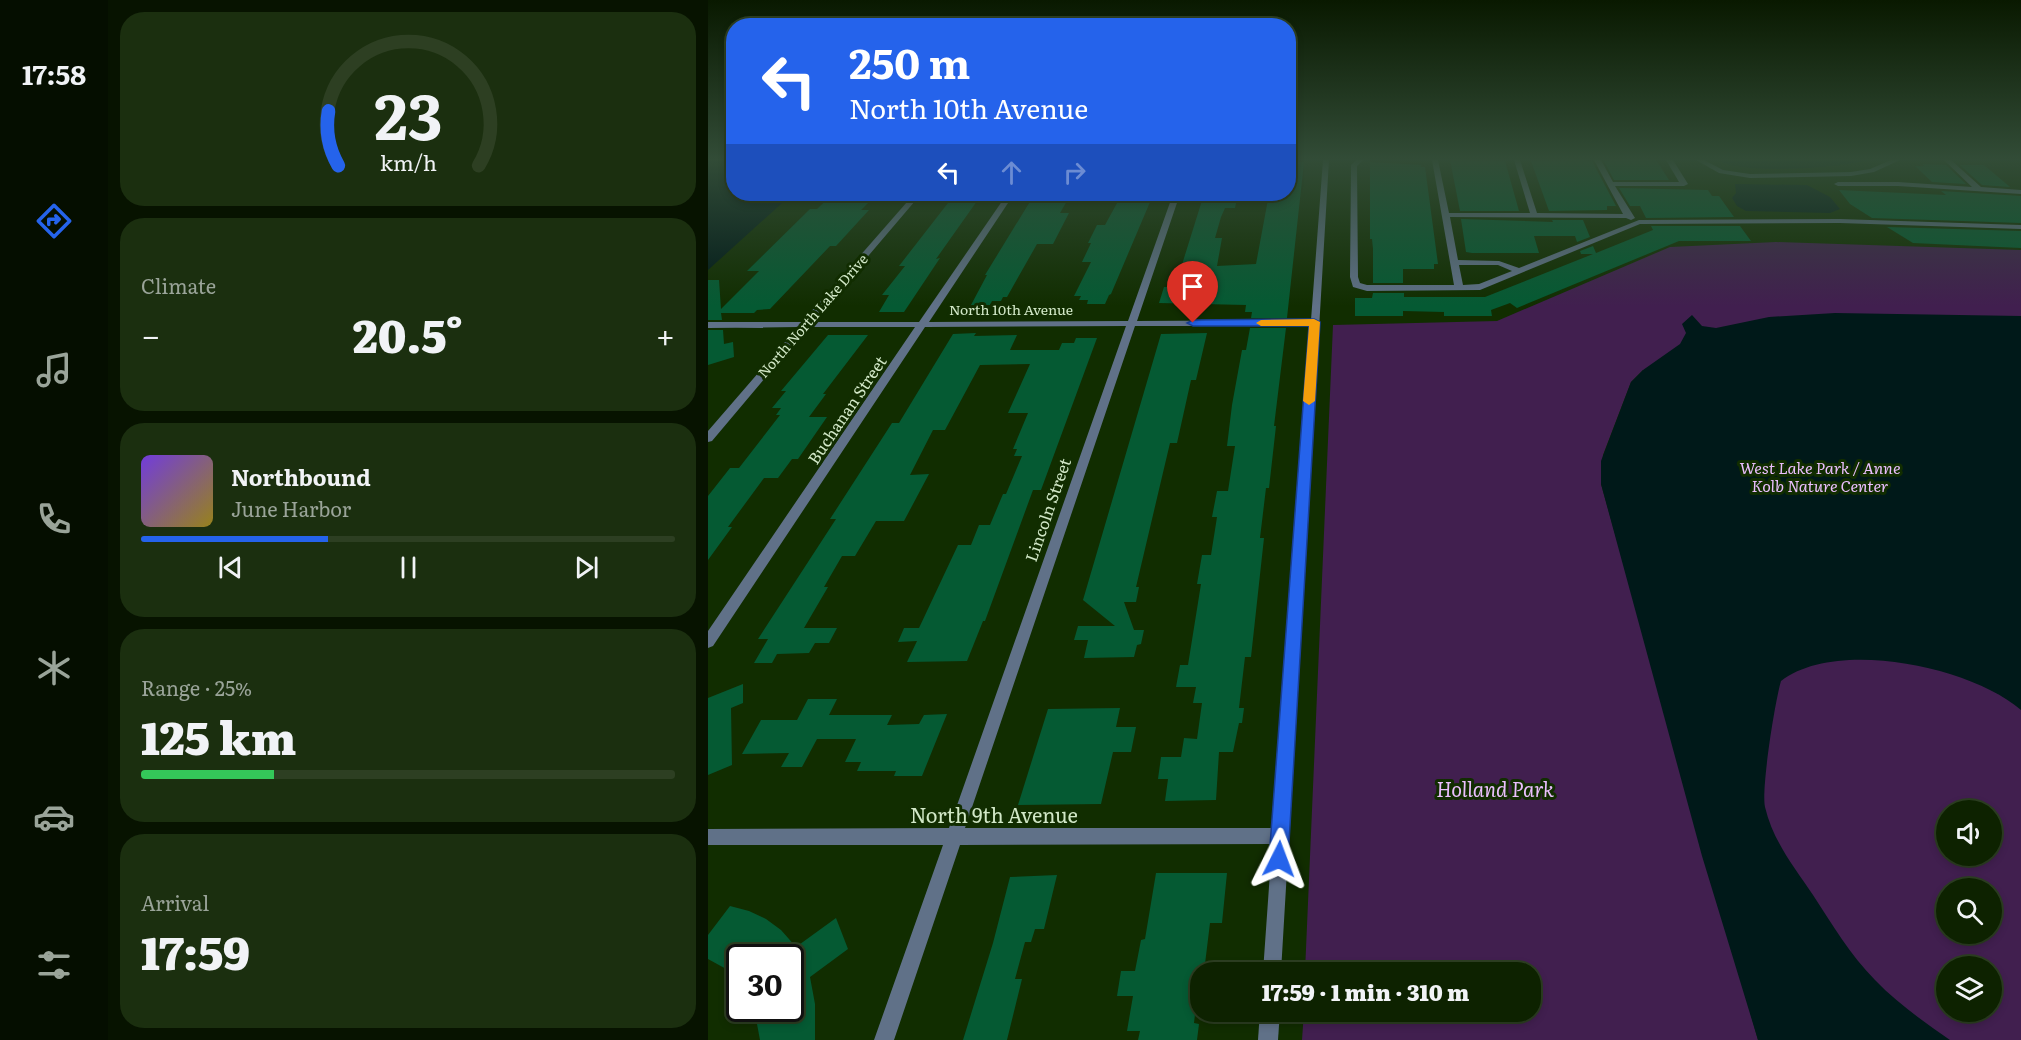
<!DOCTYPE html>
<meta charset="utf-8">
<style>
:root{--surface:#0d2200;--page:#1b2f0f;--text:#f1f3f6;--muted:#9aa499;--line:#2d3f22;--accent:#2563eb}
body{margin:0;font-family:Literata,serif;background:var(--page);color:var(--text);height:100vh;display:flex;flex-direction:column;font-size:22px;white-space:nowrap}
*{box-sizing:border-box;margin:0}
p{font-size:20px;color:var(--muted)}
.icon{flex:none;width:33px;height:33px;fill:none;stroke:currentColor;stroke-width:2;stroke-linecap:round;stroke-linejoin:round}
.map{position:relative;flex:1;overflow:hidden}
.side{display:flex;flex-direction:column;gap:12px;padding:12px;background:#071300;width:600px}
.side>*{flex:none}
.hud{position:absolute;left:18px;top:18px;width:570px;height:183px;border-radius:24px;box-shadow:0 3px 9px #0003,0 0 0 2px var(--line);background:#2563eb;color:#fff;overflow:hidden}
.fabs{position:absolute;left:1228px;top:800px;display:grid;gap:12px}
.fabs a{display:grid;place-items:center;width:66px;height:66px;border-radius:50%;background:var(--surface);box-shadow:0 3px 9px #0003,0 0 0 2px var(--line);font-size:30px}
.speed{position:absolute;left:18px;top:944px;display:flex;gap:12px;font-size:30px;font-weight:700;text-align:center}
.speed>*{display:grid;place-content:center;width:78px;height:78px;border-radius:50%;background:var(--surface);box-shadow:0 3px 9px #0003,0 0 0 2px var(--line);line-height:1}
.speed .limit{border:3px solid #111;border-radius:9px;background:#fff;color:#111}
.pin{position:absolute;display:grid;place-items:center;width:51px;height:51px;color:#fff;margin:-62px -26px;border-radius:50% 50% 50% 0;rotate:-45deg;box-shadow:0 0 6px #0007}
.pin .icon{rotate:45deg}
.me{position:absolute;width:66px;margin:-33px;rotate:3deg;stroke-linejoin:round;filter:drop-shadow(0 0 4px #0008)}
.turn{display:flex;align-items:center;gap:21px;height:126px;padding:0 24px;font-size:27px}
.turn .icon{width:78px;height:78px;stroke-width:2.5}
.turn b{display:block;font-size:42px;line-height:51px}
.lanes{display:flex;align-items:center;height:57px;padding:0 24px;background:#0003;justify-content:center;gap:30px;direction:ltr}
.lanes .off{opacity:.35}
.big{font-size:45px;font-weight:800;line-height:1.1}
.side .tile{flex:1;display:flex;flex-direction:column;justify-content:center;gap:9px;min-width:0;padding:0 21px;border-radius:24px;background:var(--page)}
.side .dial{align-items:center;gap:0}
.dial svg{height:156px;overflow:visible;fill:none;stroke:var(--line);stroke-width:7;stroke-linecap:round;text-anchor:middle}
.dial text{fill:var(--text);stroke:none}
.song{display:flex;align-items:center;gap:18px}
.cover{width:72px;height:72px;border-radius:9px;background:linear-gradient(135deg,hsl(260 70% 55%),hsl(50 70% 35%))}
.played{height:6px;border-radius:3px;background:linear-gradient(90deg,var(--accent) 35%,var(--line) 35%)}
.keys{display:flex;justify-content:space-around;direction:ltr}
.heat{display:flex;justify-content:space-between;align-items:center;font-size:33px;direction:ltr}
.charge{height:9px;border-radius:4px;background:linear-gradient(90deg,#34c759 25%,var(--line) 0)}
.trip{position:absolute;left:482px;top:962px;width:351px;height:60px;border-radius:24px;background:var(--surface);box-shadow:0 3px 9px #0003,0 0 0 2px var(--line);font-weight:800;line-height:60px;text-align:center}
main{display:flex;flex:1;min-height:0}
.tab-bar{display:flex;flex-direction:column;width:108px;justify-content:space-around;align-items:center;background:#050e00;color:var(--muted)}
.tab-bar .icon{width:42px;height:42px}
.tab-bar .current{color:var(--accent)}
.tab-bar b{font-size:27px;color:var(--text)}
.map>svg:first-child{display:block}
.green{fill:#411f4f;fill-rule:evenodd}
.water{fill:#001919}
.building{fill:#055a33}
.lines{fill:none;stroke-linecap:round;stroke-linejoin:round}
.minor{fill:#607188;fill-rule:evenodd}
.route{fill:#2563eb;stroke:#184099;stroke-width:1.5}
.slow{fill:#f59e0b}
.labels{text-anchor:middle;stroke-width:6;stroke-linejoin:round;paint-order:stroke}
.far-street-label{font-size:14px;fill:#d2e8c7;stroke:#112d00}
.street-label{font-size:16px;fill:#d2e8c7;stroke:#112d00}
.park-label{font-size:16px;font-style:italic;fill:#ebbffe;stroke:#112d00}
.near-park-label{font-size:20px;font-style:italic;fill:#ebbffe;stroke:#112d00}
.near-street-label{font-size:20px;fill:#d2e8c7;stroke:#112d00}
</style>
<main>
<nav class="tab-bar">
<b>17:58</b>
<svg class="icon current" aria-label="directions" viewBox="0 0 24 24"><path d="M12 3l9 9-9 9-9-9zM9 14v-3h6M13 9l2 2-2 2"/></svg>
<svg class="icon" aria-label="music" viewBox="0 0 24 24"><path d="M9 18V5l10-2v13"/><circle cx="6" cy="18" r="3"/><circle cx="16" cy="16" r="3"/></svg>
<svg class="icon" aria-label="phone" viewBox="0 0 24 24"><path d="M5 4h4l2 5-3 2q2 4 5 5l2-3 5 2v4C11 20 4 13 5 4z"/></svg>
<svg class="icon" aria-label="climate" viewBox="0 0 24 24"><path d="M12 3v18M4 7l16 10M4 17L20 7"/></svg>
<svg class="icon" aria-label="car" viewBox="0 0 24 24"><path d="M5 17H2v-5l4-1 3-4h7l3 4 3 1v5h-3M9 17h6M6 11h13"/><circle cx="7" cy="17" r="2"/><circle cx="17" cy="17" r="2"/></svg>
<svg class="icon" aria-label="filters" viewBox="0 0 24 24"><path d="M4 7h16M4 17h16"/><circle cx="9" cy="7" r="2"/><circle cx="15" cy="17" r="2"/></svg>
</nav>
<section class="side">
<div class="tile dial"><svg viewBox="0 0 100 80">
<path d="M14 69A42 42 0 1 1 86 69"/>
<path d="M14 69A42 42 0 0 1 9 41" stroke="#2563eb"/>
<text x="50" y="56" font-size="32" font-weight="700">23</text>
<text x="50" y="72" font-size="11">km/h</text>
</svg></div>
<div class="tile"><p>Climate</p>
<div class="heat"><a>−</a><b class="big">20.5°</b><a>+</a></div>
</div>
<div class="tile">
<div class="song"><i class="cover"></i><div><b>Northbound</b><p>June Harbor</p></div></div>
<div class="played"></div>
<div class="keys"><svg class="icon" aria-label="previous" viewBox="0 0 24 24"><path d="M18 5L8 12l10 7zM5 5v14"/></svg><svg class="icon" aria-label="pause" viewBox="0 0 24 24"><path d="M8 5v14M16 5v14"/></svg><svg class="icon" aria-label="next" viewBox="0 0 24 24"><path d="M6 5l10 7-10 7zM19 5v14"/></svg></div>
</div>
<div class="tile"><p>Range · 25%</p><b class="big">125 km</b><div class="charge"></div></div>
<div class="tile"><p>Arrival</p><b class="big">17:59</b></div>
</section>
<div class="map">
<svg width="1313" height="1040" viewBox="0 0 1313 1040">
<rect width="100%" height="100%" fill="#112d00"/>
<path class="green" d="M1068,242l245,8v790h-243l-135,-670 -12,12 -28,73 -2,29 157,556h-456l2,-29h226v-39h-225l28,-647 164,-4 173,-74zM1239,810h45v45h-45zM1239,888h45v45h-45zM1239,966h45v45h-45z"/>
<g class="water">
<path d="M0,160h25l1,34h58l-84,76z"/>
<path d="M1010,160h149c-27,8 -127,15 -149,0z"/>
<path d="M1027,184l72,1 23,12 10,12 -10,4 -84,-2 -9,-5 -5,-8 4,-5z"/>
<path d="M1127,313l186,3v394c-50,-43 -184,-72 -240,-29 -6,20 -20,108 -16,126 8,34 29,60 48,88 19,29 37,60 62,85 22,23 49,42 75,60h-192l-56,-184 -101,-372v-23l30,-79 12,-12 37,-26 6,-11 -4,-9 10,-9 10,11 14,2 53,-11z"/>
</g>
<g class="building">
<path d="M742,160l55,1 14,50h-59z"/>
<path d="M874,160l10,1 24,45h-9v4l-58,1 -18,-50z"/>
<path d="M904,160h44l13,20h-55l-10,-19z"/>
<path d="M580,162h16l-17,156h-36l1,-6h-7l1,-7 -87,-2 5,-16h11l29,-93h34l-3,14h-10l-4,9 -6,21h7l-5,28 39,-2 13,-70h19z"/>
<path d="M662,162l51,3v2h4l13,97h-4v5h-31v14h-30v-34l-1,-10h-2z"/>
<path d="M1214,164l24,1 20,19 -34,-2 -17,-16h9z"/>
<path d="M1252,165h24l26,22 -28,-2z"/>
<path d="M911,188l89,2 4,6h7l15,21 -88,1 -6,-12h-10z"/>
<path d="M1131,190l107,5 -5,-4 80,5v27l-149,-5 -22,-14z"/>
<path d="M125,194h28l-2,3h15l-13,13h8l-33,36h-6l-60,63 -13,1 -3,3h-33l1,7h-14v-40h11l2,29 38,-38h-12l63,-62h7z"/>
<path d="M247,194h27l-46,65 4,-1 -36,54h-25l10,-17h-7l23,-29h-6z"/>
<path d="M333,194h30l-11,19h9l-16,31h-16l-30,53h-4l-2,4h-9l-2,4h-19l16,-30h-2l49,-80z"/>
<path d="M414,194l31,1 -42,99 -2,1 -4,9h-18l1,-4h-9l2,-4h-7l17,-34h-9l9,-19h-3l9,-18h8z"/>
<path d="M753,219l92,3 -1,-2h31l7,17 -13,5 -2,-6h-41l5,17h-67l-6,-1z"/>
<path d="M943,226h89l11,15h-72l-162,67 -7,-5 -19,7 1,6h-48v-4l-41,-1v5h-48v-18h17l1,-5h31v4h81l108,-43h-12l-1,-3 13,-5 3,7 57,-23z"/>
<path d="M1179,227l134,4v17l-108,-5z"/>
<path d="M542,328h36l-12,98h2l-7,62h-3l-6,50h4l-13,119h-6l-6,51h5l-2,15h-3l-6,29h-14l-3,48 -51,1 3,-22h-10l3,-22h20l3,-19 13,1 5,-36h-9l3,-16h-20l4,-22h8l13,-81h-4l5,-29h9l6,-38h-5l5,-26h11l7,-45h-8l5,-41 10,-55h4z"/>
<path d="M0,330h15l1,14 9,-2 1,15 -26,8z"/>
<path d="M268,333l-2,3 43,-1 -7,15h49l3,-7h12l2,-5h21l-56,152h-8l-48,131h-2l-16,40 -60,1 10,-21 -19,1 6,-14h15l39,-83h13l8,-20h11l13,-31h3l16,-38h-8l3,-7h-4l15,-36h-20l22,-49 -50,1 -35,65h-12l-23,45 19,-1 -25,47h-28l-21,35h-13l-18,31h4l-24,41h33l-8,15h-14l-6,10 -32,1 -5,9h-18l14,-24h-10l78,-120h-6l62,-96h7l54,-89z"/>
<path d="M499,333l-11,47h-5l-14,63h-7l-34,144h3l-3,15h-12l10,28h10l-3,14 -4,1 -3,12 -50,1 4,-18h-14l4,-14h37l-32,-26 78,-266z"/>
<path d="M120,335h40l-45,59h3l-17,23h18l-29,42h-6l-14,19h-14l-36,49h4l-24,33v-64l22,-28h9l41,-53h-4l5,-7h-9l14,-17h-5z"/>
<path d="M35,684v19l-12,5 1,57 -24,10v-77z"/>
<path d="M100,699h29l-8,16h63l-5,10 32,-1 5,-9 23,-1 -25,62h-28l2,-5h-39l4,-9h-16l11,-23h-39l-15,28h-21l8,-14 -47,1 19,-34h36z"/>
<path d="M412,708l-4,19h20l-5,25h-18l-12,52 -83,1 30,-96z"/>
<path d="M448,873h71l-5,50h-12l-6,49h-4v18h-2l-4,33 5,1 -2,16h-59l2,-9h-13l6,-35h-16l4,-25h14l6,-31 4,-1z"/>
<path d="M349,875l-13,54h-9l-4,13h-6l-10,37h7l-15,61h-44l30,-97 17,-66z"/>
<path d="M22,906l19,5 17,8 15,11 15,17 40,-29 12,31 -38,28 5,27v36h-55l-6,-32h36v-51h-50v24l-12,-11 -20,-11v-24z"/>
</g>
<g class="lines">
<g class="minor">
<path d="M615,160h6l-48,812h-18l9,-128 -312,1 -66,195h-20l69,-195h-235v-16l241,-1 177,-502 -201,1 -212,319 -5,2v-17l207,-304h-107l-96,114 -4,1v-11l90,-104 -90,1v-6h94l112,-128h7l-109,128h107l88,-128h7l-85,128 199,-1 45,-127h7l-43,127 174,-1zM427,326h175l-37,502h-308z"/>
<path d="M648,160h7l-6,6 1,111 2,6 7,2h87l-22,-125h6l11,53h81l-16,-53h6l17,53 86,1 -29,-54h7l12,22h66l-13,-22h7l15,24 -4,2h-69l20,32 -4,2 -5,-2 -176,-1 8,43 41,1 20,7 120,-48 201,-1 181,6v4l-181,-6 -200,1 -160,66 -113,1 -14,-4 -3,-10 1,-112zM751,265h39l14,6 -33,13 -16,1z"/>
<path d="M988,160h8l19,10 27,4 101,-2 19,-3 21,-9h9l-26,12 -23,4 -101,2 -31,-5z"/>
<path d="M1236,160h7l30,27 40,3v4l-123,-8h-60l-4,-2 4,-2h60l74,5z"/>
<path d="M552,1011h20l-2,29h-20z"/>
</g>
</g>
<linearGradient id="sky" x2="0" y2="1"><stop stop-color="#091900"/><stop offset="0.52" stop-color="#324c37"/><stop offset="1" stop-color="#324c37" stop-opacity="0"/></linearGradient>
<rect width="1313" height="306" fill="url(#sky)"/>
<path class="route" d="M606,319l6,3 -32,537 -2,6 -7,3 -7,-3 -3,-6 40,-533h-116l-6,-3 6,-3z"/>
<path class="slow" d="M606,319l6,3 -5,79 -6,4 -6,-4 6,-75h-48l-5,-3 5,-3z"/>
<g class="labels">
<g class="far-street-label">
<text x="303" y="315">North 10th Avenue</text>
<text transform="translate(105 316) rotate(-49)" y="5">North North Lake Drive</text>
</g>
<g class="street-label">
<text transform="translate(139 410) rotate(-56)" y="6">Buchanan Street</text>
<text transform="translate(340 510) rotate(-71)" y="6">Lincoln Street</text>
</g>
<g class="park-label">
<text x="1112" y="474">West Lake Park / Anne<tspan x="1112" dy="18">Kolb Nature Center</tspan></text>
</g>
<g class="near-park-label">
<text x="787" y="797">Holland Park</text>
</g>
<g class="near-street-label">
<text x="286" y="823">North 9th Avenue</text>
</g>
</g>
</svg>
<div class="fabs">
<a><svg class="icon" aria-label="sound" viewBox="0 0 24 24"><path d="M4 9h4l5-4v14l-5-4H4zM17 9q2 3 0 6"/></svg></a>
<a><svg class="icon" aria-label="search" viewBox="0 0 24 24"><circle cx="10" cy="10" r="6"/><path d="M15 15l6 6"/></svg></a>
<a><svg class="icon" aria-label="layers" viewBox="0 0 24 24"><path d="M12 4l9 5-9 5-9-5zM3 14l9 5 9-5"/></svg></a>
</div>
<div class="speed"><div class="limit">30</div></div>
<div class="pin" style="left:485px;top:323px;background:#d93025"><svg class="icon" aria-label="arrive" viewBox="0 0 24 24"><path d="M6 21V4h12l-3 4 3 4H6"/></svg></div>
<svg class="me" style="left:571px;top:859px" viewBox="-20 -20 40 40"><path d="M0-17L14 15 0 8-14 15z" fill="#2563eb" stroke="#fff" stroke-width="4"/></svg>
<div class="trip">17:59 · 1 min · 310 m</div>
<div class="hud">
<div class="turn"><svg class="icon" aria-label="left" viewBox="0 0 24 24"><path d="M17 20v-9H6M10 6l-5 5 5 5"/></svg><div><b>250 m</b>North 10th Avenue</div></div>
<div class="lanes"><svg class="icon" aria-label="left" viewBox="0 0 24 24"><path d="M17 20v-9H6M10 6l-5 5 5 5"/></svg><svg class="icon off" aria-label="ahead" viewBox="0 0 24 24"><path d="M12 20V5M6 11l6-6 6 6"/></svg><svg class="icon off" aria-label="right" viewBox="0 0 24 24"><path d="M7 20v-9h11M14 6l5 5-5 5"/></svg></div>
</div>
</div>
</main>
